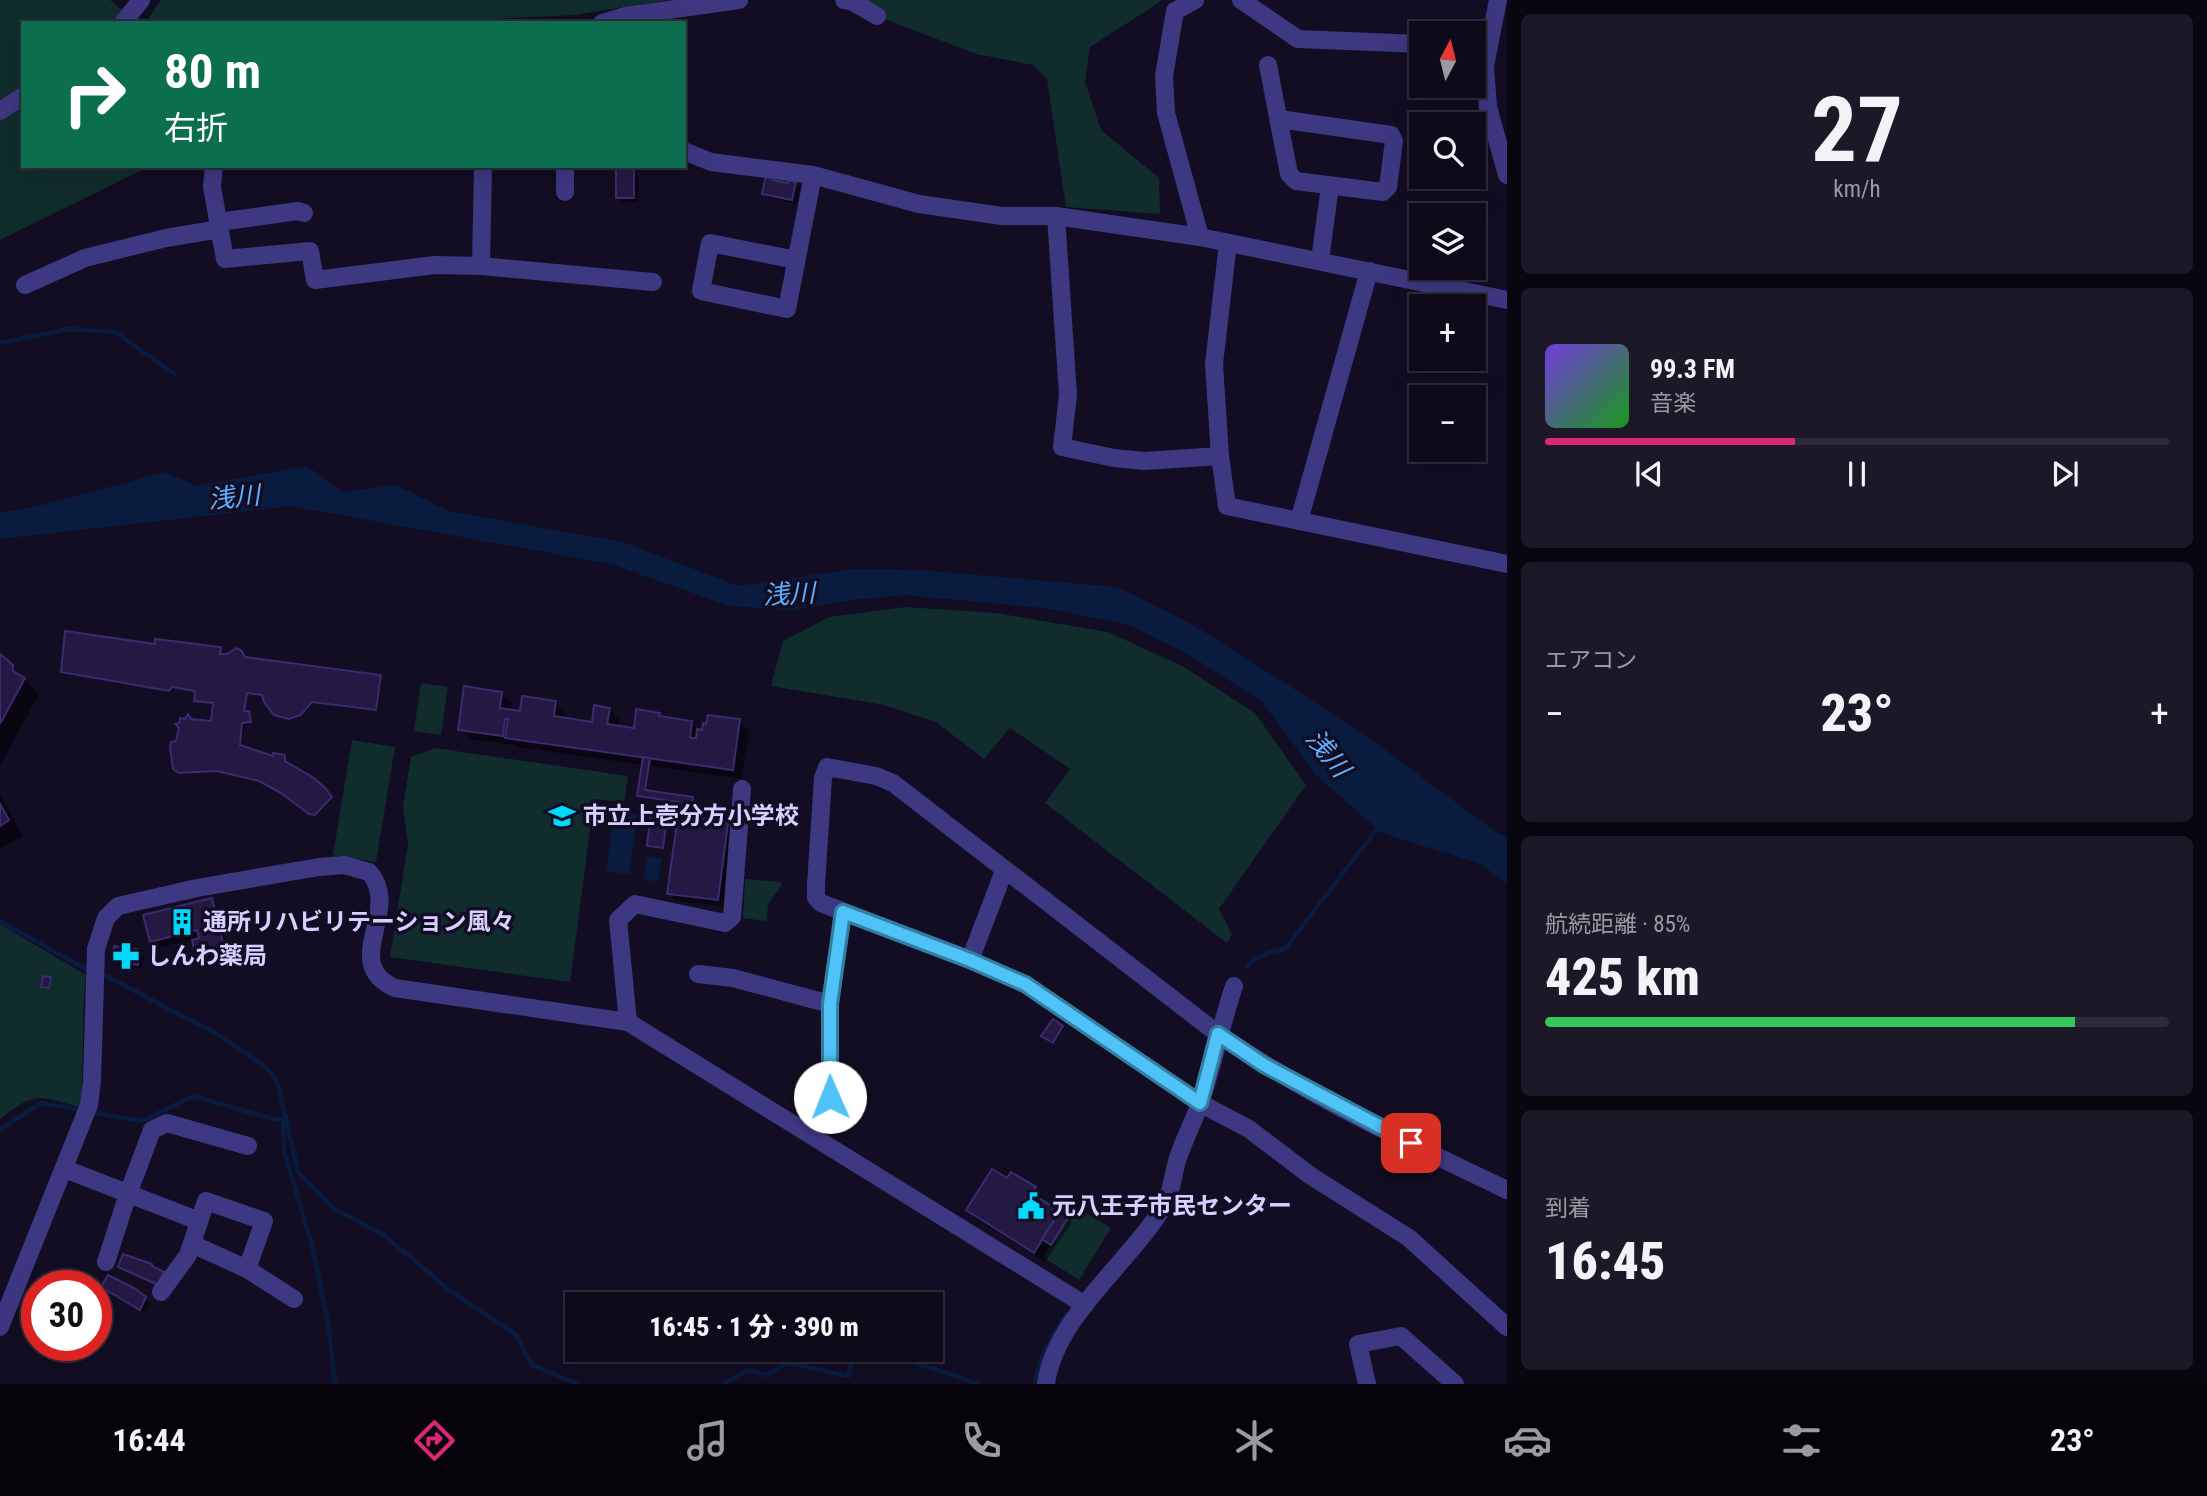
<!DOCTYPE html>
<html lang="ja">
<meta charset="utf-8">
<style>
:root{--surface:#0e0a1a;--page:#1c1827;--text:#f1f3f6;--muted:#9b9aa2;--line:#2e2b39;--accent:#db2777}
body{margin:0;font-family:"Roboto Condensed","Noto Sans JP",sans-serif;background:var(--page);color:var(--text);height:100vh;display:flex;flex-direction:column;font-size:26px;white-space:nowrap}
*{box-sizing:border-box;margin:0}
p{font-size:23px;color:var(--muted)}
.icon{flex:none;width:38px;height:38px;fill:none;stroke:currentColor;stroke-width:2;stroke-linecap:round;stroke-linejoin:round}
.map{position:relative;flex:1;overflow:hidden}
.sheet{display:flex;flex-direction:column;gap:14px;padding:14px;background:#08060e;width:700px}
.sheet>*{flex:none}
.top-card{position:absolute;left:21px;top:21px;width:665px;height:147px;border-radius:0px;box-shadow:0 7px 28px #0002,0 0 0 2px var(--line);background:#0b6e4f;color:#fff;overflow:hidden}
.needle{width:46px;rotate:7deg}
.fabs{position:absolute;left:1409px;top:21px;display:grid;gap:14px}
.fabs a{display:grid;place-items:center;width:77px;height:77px;border-radius:0px;background:var(--surface);box-shadow:0 7px 28px #0002,0 0 0 2px var(--line);font-size:35px}
.speed{position:absolute;left:21px;top:1270px;display:flex;gap:14px;font-size:35px;font-weight:700;text-align:center}
.speed>*{display:grid;place-content:center;width:91px;height:91px;border-radius:50%;background:var(--surface);box-shadow:0 7px 28px #0002,0 0 0 2px var(--line);line-height:1}
.speed .limit{border:10px solid #d22;background:#fff;color:#111}
.pin{position:absolute;display:grid;place-items:center;width:60px;height:60px;color:#fff;margin:-30px;border-radius:14px;box-shadow:0 4px 10px #0006}
.me{position:absolute;width:77px;margin:-38px;rotate:359deg;stroke-linejoin:round;filter:drop-shadow(0 0 5px #0008)}
.turn{display:flex;align-items:center;gap:24px;height:147px;padding:0 28px;font-size:32px}
.turn .icon{width:91px;height:91px;stroke-width:2.5}
.turn b{display:block;font-size:49px;line-height:60px}
.big{font-size:52px;font-weight:800;line-height:1.1}
.sheet .tile{flex:1;display:flex;flex-direction:column;justify-content:center;gap:10px;min-width:0;padding:0 24px;border-radius:10px;background:var(--page)}
.sheet .dial{align-items:center;gap:0}
.dial b{font-size:91px;line-height:1}
.song{display:flex;align-items:center;gap:21px}
.cover{width:84px;height:84px;border-radius:10px;background:linear-gradient(135deg,hsl(260 70% 55%),hsl(120 70% 35%))}
.played{height:7px;border-radius:4px;background:linear-gradient(90deg,var(--accent) 40%,var(--line) 40%)}
.keys{display:flex;justify-content:space-around;direction:ltr}
.heat{display:flex;justify-content:space-between;align-items:center;font-size:38px;direction:ltr}
.charge{height:10px;border-radius:5px;background:linear-gradient(90deg,#34c759 85%,var(--line) 0)}
.trip{position:absolute;left:565px;top:1292px;width:378px;height:70px;border-radius:0px;background:var(--surface);box-shadow:0 7px 28px #0002,0 0 0 2px var(--line);font-weight:800;line-height:70px;text-align:center}
.menu{display:flex;height:112px;justify-content:space-around;align-items:center;background:#06040a;color:var(--muted)}
.menu .icon{width:49px;height:49px}
.menu .active{color:var(--accent)}
.menu b{font-size:32px;color:var(--text)}
main{display:flex;flex:1;min-height:0}
.map>svg:first-child{display:block}
.green{fill:#102c2c}
.water{fill:#091c40}
.shadow{fill:#0007}
.lines{fill:none;stroke-linecap:round;stroke-linejoin:round}
.stream{stroke:#091c40;stroke-width:4.5}
.building{fill:#231943;stroke:#3b2b70;stroke-width:2}
.minor{stroke:#3d3882;stroke-width:18}
.route-casing{stroke:#337fa1;stroke-width:18}
.route{stroke:#4fc3f7;stroke-width:12}
.labels{text-anchor:middle;stroke-width:7;stroke-linejoin:round;paint-order:stroke}
.poi-label{font-size:24px;font-weight:bold;fill:#d6cfff;stroke:#120d22;text-anchor:start}
.water-label{font-size:26px;font-style:italic;fill:#5dafff;stroke:#120d22}
</style>
<main>
<div class="map">
<svg width="1507" height="1384" viewBox="0 0 1507 1384">
<rect width="100%" height="100%" fill="#120d22"/>
<g class="green">
<path d="M0,0h110l29,23h-116v143h127l-150,74z"/>
<path d="M161,0h508l-94,15 -83,4 -6,4h-341z"/>
<path d="M844,0h319l-73,47 -5,35 16,48 58,48 1,36 -94,-7 -19,-128 -14,-14 -57,-11 -99,-38z"/>
<path d="M905,607l91,6 112,19 76,35 71,46 51,72 -87,124 13,26 -5,8 -182,-140 25,-34 -60,-41 -26,31 -48,-37 -52,-17 -113,-19 12,-45 46,-24z"/>
<path d="M421,683l27,4 -7,48 -27,-4z"/>
<path d="M352,740l43,7 -19,115 -43,-7z"/>
<path d="M435,748l193,28 -4,26 -30,-3 -24,183 -180,-25 18,-113 -5,-37 8,-50z"/>
<path d="M745,879l36,3v4l-13,19 -1,16 -24,-3z"/>
<path d="M0,924l86,51c-5,44 -1,88 -6,132 -43,-11 -43,-17 -80,12z"/>
<path d="M1075,1206l36,22 -32,52 -36,-23z"/>
</g>
<g class="water">
<path d="M307,466l37,26 52,-7 52,26 175,31 115,44 116,-17 64,1 199,17 73,36 164,104 142,105 11,6v45l-27,-19 -98,-31 -66,-58 -54,-73 -74,-48 -62,-30 -82,-16 -140,-13 -52,5 -62,10 -61,-4 -118,-42 -320,-58 -291,33v-26l43,-8 122,-33 31,14z"/>
<path d="M614,812l24,3 -9,59 -23,-3z"/>
<path d="M647,856l15,2 -4,24 -15,-3z"/>
</g>
<g class="shadow">
<path d="M617,166h20l1,36h-16l-4,-5z"/>
<path d="M773,178l4,4 12,3 6,-2 5,5 -4,16 -28,-7 -4,-4z"/>
<path d="M156,646l65,3v7l161,22 -5,33 -63,-9 -11,14 -11,4 -14,-3 -13,-16 -1,-5 -16,-2 -3,19 6,1 1,9 -8,2 -3,23 34,10 10,-1 1,6 40,29 6,8 -15,15h-4l-40,-28 -25,-9 -28,-6 -37,2 -6,-4 1,-27 13,-23 21,3 3,-19 -17,-2 -1,-10 -22,-4 -4,3 -57,-8 -3,-3 -49,-9z"/>
<path d="M0,656l39,38 -39,72z"/>
<path d="M501,693l11,10 -2,8 11,1 34,-9 10,10 -1,7 29,4 16,-15 10,10 -1,8 17,3 24,-16 4,4 28,4 12,12 36,-13 10,10 -7,48 -92,-13 -4,26 46,7 1,2 -2,19 36,5 8,7 -10,74 -49,-5 -7,-8 12,-90 -43,-7 5,-31 -126,-18 -4,-4v2l-43,-6 -10,-10z"/>
<path d="M0,795l23,41 -23,13z"/>
<path d="M667,814l2,2 -5,33 -14,-1 -1,-2z"/>
<path d="M211,900l7,7 13,51 -26,6 -7,-7 -5,-18 -34,9 -7,-7z"/>
<path d="M139,952l5,4 -2,13 -24,-4 -5,-4z"/>
<path d="M1062,1028l1,1 -8,14 -10,-5z"/>
<path d="M1008,1181l27,7 10,10 -2,4 29,20 -27,40 -67,-42 -10,-10z"/>
<path d="M120,1267l43,6 5,5 -5,10 -38,-17z"/>
<path d="M103,1286l42,13 5,4 -6,10z"/>
</g>
<g class="lines">
<g class="stream">
<path d="M0,343l69,-14 46,3 60,42"/>
<path d="M0,921l91,51"/>
<path d="M1247,967c11,-12 23,-15 38,-18l94,-123"/>
<path d="M104,975l113,59 50,34 11,16 20,88 35,36 51,27 69,58 63,42 16,30 46,19"/>
<path d="M94,1113l48,8 51,-25 80,23 10,1"/>
<path d="M283,1120l1,31 29,98 16,80 6,55"/>
<path d="M0,1130l41,-27 41,7"/>
<path d="M876,1349l102,35"/>
<path d="M724,1384l24,-14 18,5 22,-12 60,13 8,-27"/>
<path d="M1035,1384c3,-27 18,-47 31,-70"/>
</g>
</g>
<g class="building">
<rect x="616" y="166" width="18" height="32"/>
<path d="M766,175l8,2 -1,3 15,3 1,-3 7,2 -4,18 -30,-6z"/>
<path d="M65,631l90,13v-5l66,8 -1,7h7l9,-6 5,2 4,7 136,18 -5,35 -64,-8 -11,13 -12,4 -15,-4 -10,-13 -2,-7 -15,-2 -3,18h5l2,11 -9,1 -2,22 33,11v-3l12,2v6l29,17 11,10 7,9 -17,18 -6,-1 -28,-21 -22,-12 -42,-10 -38,2 -6,-4 -3,-22 1,-5 5,-1 3,-13 -4,-4 4,-1 1,-5 5,1 3,-5 3,5 20,2 2,-18 -19,-2 1,-10 -23,-4 -3,4 -108,-19z"/>
<path d="M0,654l13,11v6l12,7 -25,46z"/>
<path d="M464,686l38,6 -2,16 20,3 2,-15 34,5 -2,15 38,6 2,-17 16,3 -3,16 27,4 2,-19 24,4 -1,3 33,5 -2,17h6l1,-9 5,1 1,-7 3,1 2,-9 32,4 -7,51 -228,-32 3,-19h-3l-2,17 -45,-6z"/>
<path d="M643,757l7,1 -5,32 48,7 -3,21 -12,-2 1,-14 -42,-6z"/>
<path d="M0,804l9,16 -9,6z"/>
<path d="M651,810l17,2 -5,36 -16,-2z"/>
<path d="M678,816l50,7 -10,77 -51,-6z"/>
<path d="M212,898l13,53 -29,7 -4,-18 7,-2 -2,-8 -47,12 -7,-27z"/>
<path d="M114,946l26,4 -2,15 -26,-4z"/>
<path d="M43,976l8,1 -2,11 -8,-1z"/>
<path d="M1053,1019l10,7 -10,17 -12,-7z"/>
<path d="M992,1169l15,9 4,-6 25,15 -3,7 27,17 -26,42 -68,-43z"/>
<path d="M1060,1211l9,5 -18,29 -9,-6z"/>
<path d="M123,1254l29,10v2l12,6 -6,13 -40,-18z"/>
<path d="M108,1275l28,14 10,8 -6,13 -39,-23z"/>
</g>
<g class="lines">
<g class="minor">
<path d="M844,0l7,1 26,15"/>
<path d="M1195,0l-20,11 -11,65 2,37 34,124"/>
<path d="M1241,0l57,39 123,5"/>
<path d="M1498,0l-13,66 3,41 19,68"/>
<path d="M123,23l18,-23"/>
<path d="M602,23l23,-7 114,-16"/>
<path d="M1268,65l21,109 7,7 87,11 5,-5 6,-46 -3,-6 -112,-16"/>
<path d="M0,111l23,-15"/>
<path d="M684,151l27,11 102,13 106,29 83,12h54l144,21 307,63"/>
<path d="M214,166l-2,21 13,72 85,-8 5,29 120,-15 46,1 172,16"/>
<path d="M565,192v-26"/>
<path d="M1056,216l12,179 -6,52 52,11 30,3 76,-5"/>
<path d="M219,222l79,-11 6,2"/>
<path d="M1228,243l-14,121 6,92 7,50 280,58"/>
<path d="M796,260l-86,-17 -9,48 86,18 26,-134"/>
<path d="M1320,260l10,-74"/>
<path d="M481,266l2,-100"/>
<path d="M25,285l60,-27 81,-20 54,-9"/>
<path d="M1299,521l70,-250"/>
<path d="M970,960l34,-89"/>
<path d="M698,974l35,4 97,26"/>
<path d="M628,1022l-10,-102 17,-16 90,19 7,-6 10,-128"/>
<path d="M807,1132l23,-35v-93l13,-92"/>
<path d="M65,1169l134,52"/>
<path d="M1507,1190c-99,-47 -198,-94 -289,-156l-325,-251 -17,-7 -49,-9 -4,11 -7,106v14l5,5 149,57 55,24 175,119 49,26 62,47 98,62 98,89"/>
<path d="M192,1244l55,25 47,30"/>
<path d="M106,1262l22,-68 24,-64 15,-7 81,23"/>
<path d="M161,1292l27,-37 18,-54 58,20 -17,48"/>
<path d="M0,1327l89,-222 3,-24 4,-132 10,-31 12,-12 79,-18 122,-21 25,-2 25,7c34,38 -30,91 26,116l233,34 457,283"/>
<path d="M1046,1384c9,-68 85,-122 119,-180 7,-13 8,-31 13,-46 6,-18 15,-36 22,-54 13,-39 21,-79 34,-118"/>
<path d="M1367,1384l-9,-40 43,-8 54,48"/>
</g>
</g>
<g class="lines">
<defs>
<path id="route" d="M830,1097v-93l13,-92 127,48 55,24 175,119 18,-69 46,31 147,78"/>
</defs>
<use href="#route" class="route-casing"/>
<use href="#route" class="route"/>
</g>
<defs>
<symbol id="school-bare" viewBox="-9 -9 18 18"><path d="M0-5L7-2L0 1L-7-2ZM-4 1L0 2.5L4 1V4Q0 6-4 4Z" fill="#00dafa" stroke="#120d22" stroke-width="2.5" paint-order="stroke"/></symbol>
<symbol id="building-bare" viewBox="-9 -9 18 18"><path d="M-4-6H4V6H1V3H-1V6H-4ZM-2.5-4.3h1.7v1.8h-1.7ZM.8-4.3h1.7v1.8H.8ZM-2.5-1h1.7V.8h-1.7ZM.8-1h1.7V.8H.8Z" fill="#00dafa" stroke="#120d22" stroke-width="2.5" paint-order="stroke"/></symbol>
<symbol id="pharmacy-bare" viewBox="-9 -9 18 18"><path d="M-2-6h4v4h4v4h-4v4h-4v-4h-4v-4h4Z" fill="#00dafa" stroke="#120d22" stroke-width="2.5" paint-order="stroke"/></symbol>
<symbol id="civic-bare" viewBox="-9 -9 18 18"><path d="M-.6-6.5H3V-4.5H.6V-3L4-1V1h2V6H-6V1h2V-1L-.6-3ZM-1.2 2.5V6h2.4V2.5Z" fill="#00dafa" stroke="#120d22" stroke-width="2.5" paint-order="stroke"/></symbol>
</defs>
<g fill-rule="evenodd">
<use href="#school-bare" x="543" y="797" width="38" height="38"/>
<use href="#building-bare" x="163" y="903" width="38" height="38"/>
<use href="#pharmacy-bare" x="107" y="937" width="38" height="38"/>
<use href="#civic-bare" x="1012" y="1187" width="38" height="38"/>
</g>
<g class="labels">
<g class="poi-label">
<text x="583" y="824">市立上壱分方小学校</text>
<text x="203" y="930">通所リハビリテーション風々</text>
<text x="147" y="964">しんわ薬局</text>
<text x="1052" y="1214">元八王子市民センター</text>
</g>
<g class="water-label">
<text transform="translate(234 497) rotate(-5)" y="9">浅川</text>
<text transform="translate(789 594) rotate(-3)" y="9">浅川</text>
<text transform="translate(1328 753) rotate(51)" y="9">浅川</text>
</g>
</g>
</svg>
<div class="fabs">
<a><svg class="needle" viewBox="-14 -14 28 28"><path d="M0-13l5 13h-10z" fill="#e53935"/><path d="M0 13l5-13h-10z" fill="#9b9aa2"/></svg></a>
<a><svg class="icon" aria-label="search" viewBox="0 0 24 24"><circle cx="10" cy="10" r="6"/><path d="M15 15l6 6"/></svg></a>
<a><svg class="icon" aria-label="layers" viewBox="0 0 24 24"><path d="M12 4l9 5-9 5-9-5zM3 14l9 5 9-5"/></svg></a>
<a>+</a>
<a>−</a>
</div>
<div class="speed"><div class="limit">30</div></div>
<div class="pin" style="left:1411px;top:1143px;background:#d93025"><svg class="icon" aria-label="arrive" viewBox="0 0 24 24"><path d="M6 21V4h12l-3 4 3 4H6"/></svg></div>
<svg class="me" style="left:830px;top:1097px" viewBox="-20 -20 40 40"><circle r="19" fill="#fff"/><path d="M0-13L10 11 0 6-10 11z" fill="#4fc3f7"/></svg>
<div class="trip">16:45 · 1 分 · 390 m</div>
<div class="top-card">
<div class="turn"><svg class="icon" aria-label="right" viewBox="0 0 24 24"><path d="M7 20v-9h11M14 6l5 5-5 5"/></svg><div><b>80 m</b>右折</div></div>
</div>
</div>
<section class="sheet">
<div class="tile dial"><b>27</b><p>km/h</p></div>
<div class="tile">
<div class="song"><i class="cover"></i><div><b>99.3 FM</b><p>音楽</p></div></div>
<div class="played"></div>
<div class="keys"><svg class="icon" aria-label="previous" viewBox="0 0 24 24"><path d="M18 5L8 12l10 7zM5 5v14"/></svg><svg class="icon" aria-label="pause" viewBox="0 0 24 24"><path d="M8 5v14M16 5v14"/></svg><svg class="icon" aria-label="next" viewBox="0 0 24 24"><path d="M6 5l10 7-10 7zM19 5v14"/></svg></div>
</div>
<div class="tile"><p>エアコン</p>
<div class="heat"><a>−</a><b class="big">23°</b><a>+</a></div>
</div>
<div class="tile"><p>航続距離 · 85%</p><b class="big">425 km</b><div class="charge"></div></div>
<div class="tile"><p>到着</p><b class="big">16:45</b></div>
</section>
</main>
<nav class="menu">
<b>16:44</b>
<svg class="icon active" aria-label="directions" viewBox="0 0 24 24"><path d="M12 3l9 9-9 9-9-9zM9 14v-3h6M13 9l2 2-2 2"/></svg>
<svg class="icon" aria-label="music" viewBox="0 0 24 24"><path d="M9 18V5l10-2v13"/><circle cx="6" cy="18" r="3"/><circle cx="16" cy="16" r="3"/></svg>
<svg class="icon" aria-label="phone" viewBox="0 0 24 24"><path d="M5 4h4l2 5-3 2q2 4 5 5l2-3 5 2v4C11 20 4 13 5 4z"/></svg>
<svg class="icon" aria-label="climate" viewBox="0 0 24 24"><path d="M12 3v18M4 7l16 10M4 17L20 7"/></svg>
<svg class="icon" aria-label="car" viewBox="0 0 24 24"><path d="M5 17H2v-5l4-1 3-4h7l3 4 3 1v5h-3M9 17h6M6 11h13"/><circle cx="7" cy="17" r="2"/><circle cx="17" cy="17" r="2"/></svg>
<svg class="icon" aria-label="filters" viewBox="0 0 24 24"><path d="M4 7h16M4 17h16"/><circle cx="9" cy="7" r="2"/><circle cx="15" cy="17" r="2"/></svg>
<b>23°</b>
</nav>
